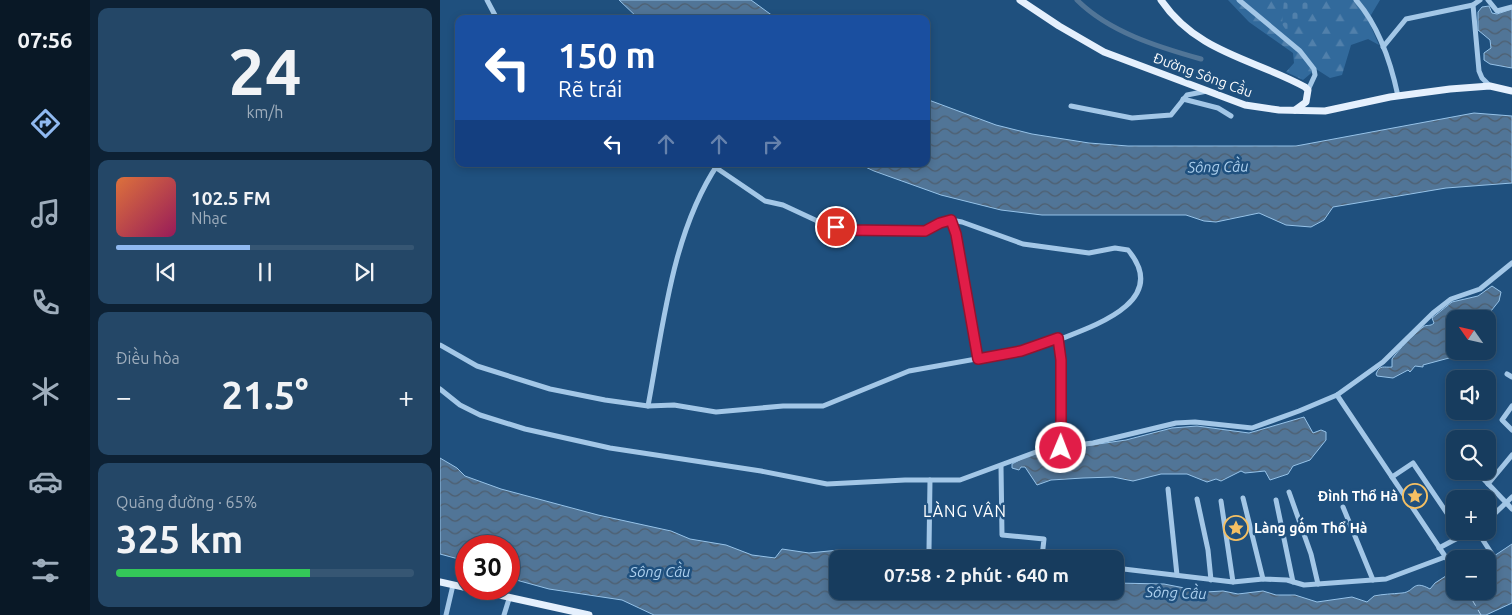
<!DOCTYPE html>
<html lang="vi">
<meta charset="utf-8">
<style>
:root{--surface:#173c5e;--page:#244767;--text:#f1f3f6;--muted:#9eadbc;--line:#365673;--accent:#90b9f0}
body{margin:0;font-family:Ubuntu,sans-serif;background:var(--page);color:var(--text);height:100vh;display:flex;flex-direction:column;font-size:19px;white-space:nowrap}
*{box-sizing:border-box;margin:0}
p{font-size:16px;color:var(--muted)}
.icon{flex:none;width:28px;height:28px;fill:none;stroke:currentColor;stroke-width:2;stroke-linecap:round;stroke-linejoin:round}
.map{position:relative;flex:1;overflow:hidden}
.details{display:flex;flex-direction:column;gap:8px;padding:8px;background:#0d2134;width:350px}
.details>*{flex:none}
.hud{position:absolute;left:15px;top:15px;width:475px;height:152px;border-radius:10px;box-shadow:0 2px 8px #0003,0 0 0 1px var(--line);background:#1a4fa0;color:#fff;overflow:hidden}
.needle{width:32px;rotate:304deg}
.buttons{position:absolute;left:1006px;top:310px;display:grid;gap:10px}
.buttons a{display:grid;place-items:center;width:50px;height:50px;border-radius:10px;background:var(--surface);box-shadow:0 2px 8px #0003,0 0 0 1px var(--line);font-size:25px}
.speed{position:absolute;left:15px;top:535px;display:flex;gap:10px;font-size:25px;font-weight:700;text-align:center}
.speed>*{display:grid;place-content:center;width:65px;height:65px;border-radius:50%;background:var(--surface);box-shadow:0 2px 8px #0003,0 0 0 1px var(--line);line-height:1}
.speed .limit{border:8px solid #d22;background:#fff;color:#111}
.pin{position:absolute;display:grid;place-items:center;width:42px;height:42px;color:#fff;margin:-21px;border:2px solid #fff;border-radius:50%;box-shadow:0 1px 5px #0007}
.me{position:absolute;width:55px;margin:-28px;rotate:1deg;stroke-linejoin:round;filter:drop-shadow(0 0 4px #0008)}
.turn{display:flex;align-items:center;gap:18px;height:105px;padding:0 20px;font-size:22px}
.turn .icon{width:65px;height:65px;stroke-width:2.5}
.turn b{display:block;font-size:35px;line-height:42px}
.lanes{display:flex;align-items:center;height:48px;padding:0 20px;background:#0003;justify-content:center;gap:25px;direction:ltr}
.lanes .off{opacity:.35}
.big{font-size:38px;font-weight:600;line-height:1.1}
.details .tile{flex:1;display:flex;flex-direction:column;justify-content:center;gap:8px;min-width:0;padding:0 18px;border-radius:10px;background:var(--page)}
.details .dial{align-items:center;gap:0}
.dial b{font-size:65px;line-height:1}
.song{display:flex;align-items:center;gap:15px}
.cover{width:60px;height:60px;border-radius:8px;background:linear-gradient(135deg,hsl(20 70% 55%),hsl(330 70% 35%))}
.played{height:5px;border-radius:2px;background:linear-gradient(90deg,var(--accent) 45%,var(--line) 45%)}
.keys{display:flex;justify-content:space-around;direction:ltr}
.heat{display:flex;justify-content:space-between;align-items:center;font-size:28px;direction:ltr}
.charge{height:8px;border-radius:4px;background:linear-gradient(90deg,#34c759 65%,var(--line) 0)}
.trip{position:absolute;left:389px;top:550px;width:295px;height:50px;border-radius:10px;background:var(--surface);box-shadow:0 2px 8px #0003,0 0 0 1px var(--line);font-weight:600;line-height:50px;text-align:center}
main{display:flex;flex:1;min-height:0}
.menu{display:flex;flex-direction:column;width:90px;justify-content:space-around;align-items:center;background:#091826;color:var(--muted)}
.menu .icon{width:35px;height:35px}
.menu .active{color:var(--accent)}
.menu b{font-size:22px;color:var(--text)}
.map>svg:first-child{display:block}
.forest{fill:url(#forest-firs)}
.cemetery{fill:url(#cemetery-stones)}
.water{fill:url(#water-waves);stroke:#96c3e9}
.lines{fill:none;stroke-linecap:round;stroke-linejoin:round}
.canal{stroke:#517597;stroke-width:5}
.ferry{stroke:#aed1ef;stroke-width:1;stroke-dasharray:6 5;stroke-linecap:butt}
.minor{stroke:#a3c7e7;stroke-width:5}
.major{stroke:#e5f0fd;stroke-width:7}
.route-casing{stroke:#92132f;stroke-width:12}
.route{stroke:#e11d48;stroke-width:9}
.labels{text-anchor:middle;stroke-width:5;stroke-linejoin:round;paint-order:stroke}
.street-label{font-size:14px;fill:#fff;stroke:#1f507e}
.poi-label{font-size:14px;font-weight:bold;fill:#fff;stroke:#1f507e;text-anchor:end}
.water-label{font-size:15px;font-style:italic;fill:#aed1ef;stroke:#1f507e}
.quarter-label{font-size:16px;letter-spacing:1px;fill:#fff;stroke:#1f507e}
</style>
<main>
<nav class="menu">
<b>07:56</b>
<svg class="icon active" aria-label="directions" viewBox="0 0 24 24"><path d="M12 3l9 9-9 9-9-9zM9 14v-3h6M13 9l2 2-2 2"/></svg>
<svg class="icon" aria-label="music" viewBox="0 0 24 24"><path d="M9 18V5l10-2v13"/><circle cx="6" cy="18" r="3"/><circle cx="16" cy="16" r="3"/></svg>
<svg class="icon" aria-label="phone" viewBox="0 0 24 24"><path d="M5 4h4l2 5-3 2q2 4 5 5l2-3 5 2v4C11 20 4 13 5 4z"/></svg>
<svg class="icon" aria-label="climate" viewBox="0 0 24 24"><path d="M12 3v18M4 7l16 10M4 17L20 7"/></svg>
<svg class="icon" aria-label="car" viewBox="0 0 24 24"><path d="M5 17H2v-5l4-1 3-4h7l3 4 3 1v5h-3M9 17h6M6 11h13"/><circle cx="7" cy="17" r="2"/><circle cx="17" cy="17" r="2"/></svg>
<svg class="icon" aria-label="filters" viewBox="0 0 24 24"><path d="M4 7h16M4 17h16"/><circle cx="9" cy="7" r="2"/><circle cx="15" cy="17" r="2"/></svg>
</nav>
<section class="details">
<div class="tile dial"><b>24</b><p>km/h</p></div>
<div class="tile">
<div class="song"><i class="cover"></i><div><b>102.5 FM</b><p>Nhạc</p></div></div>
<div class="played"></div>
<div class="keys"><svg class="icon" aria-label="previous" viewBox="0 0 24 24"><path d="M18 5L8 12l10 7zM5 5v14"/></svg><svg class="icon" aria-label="pause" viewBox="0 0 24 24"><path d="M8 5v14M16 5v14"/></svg><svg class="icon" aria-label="next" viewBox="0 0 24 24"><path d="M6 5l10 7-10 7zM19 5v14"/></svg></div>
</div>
<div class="tile"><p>Điều hòa</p>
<div class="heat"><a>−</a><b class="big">21.5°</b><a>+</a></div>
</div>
<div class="tile"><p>Quãng đường · 65%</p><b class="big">325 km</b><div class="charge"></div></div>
</section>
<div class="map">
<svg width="1072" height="615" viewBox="0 0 1072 615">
<defs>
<pattern id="forest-firs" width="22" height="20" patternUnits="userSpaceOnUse" patternTransform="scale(1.25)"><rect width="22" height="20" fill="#326a9c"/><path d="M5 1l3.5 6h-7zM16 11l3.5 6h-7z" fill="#5180ab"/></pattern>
<pattern id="cemetery-stones" width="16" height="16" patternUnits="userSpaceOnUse" patternTransform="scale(1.25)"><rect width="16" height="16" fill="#326a9c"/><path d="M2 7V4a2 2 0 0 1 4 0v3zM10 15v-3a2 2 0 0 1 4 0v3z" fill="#5180ab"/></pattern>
<pattern id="water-waves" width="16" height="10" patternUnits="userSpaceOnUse" patternTransform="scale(1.25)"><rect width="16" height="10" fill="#517597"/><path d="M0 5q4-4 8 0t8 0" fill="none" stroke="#4e5e6e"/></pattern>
</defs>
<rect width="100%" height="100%" fill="#1f507e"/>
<path class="forest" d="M788,0h152l-12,20 11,25 -11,-6 -17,6 -9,30 -12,3 -14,-9 -13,11 -17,-8 8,-9 -1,-10 -44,-31z"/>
<path class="cemetery" d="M844,0h24l1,15 -16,15h-7l-4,-6z"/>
<g class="water">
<path d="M179,0h132l26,19h-138z"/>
<path d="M1049,6l3,7 5,1 15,-5v59l-22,-4 -6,-4v-7l7,-5 -1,-8 -12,-10v-18l4,-5z"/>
<path d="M486,99l70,26 36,9 57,9 39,3h168l178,-33 38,3v67l-66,5 -113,19 -9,13 -13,7 -25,-2 -27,-12 -43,9 -12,-1 -18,-6h-144l-41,-5 -60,-15 -67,-24 -15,-7h67z"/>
<path d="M1052,286l9,6 -2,9 -8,10 -1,7 -35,1v32h13l-1,4 -18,3 -26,7v2l-8,-1 -5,6 -2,-2 -15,8 -16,-2 -1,-2c4,-10 8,-6 16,-7v-8c7,-10 21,-24 31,-32 4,-3 7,0 11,-4l-2,-5 20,-16 26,-6z"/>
<path d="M864,417l9,16 8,-3 5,2v8l-16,20 -17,6 -5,8 -18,6 -5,-9 -20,2 -4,-2 -20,10 -5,-2 -9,3 -20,-8h-26l-28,7 -20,-4 -30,1 -32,2 -14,5 -12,-18h-4l-2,3 -7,-2v-4l15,-8 16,-4 83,-12 46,-12 25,-2 52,7z"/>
<path d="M0,458l17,10 8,8 36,13 97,26 73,16 19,8 36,6 26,10 23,3 7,-9 27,4 30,-3 87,7 78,2h-166v32h277v-8l49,1 41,8 18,-1 15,3 25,-3 13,4h19l22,7 35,-5 15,5 7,-6c9,-2 18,-2 28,-3 13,-1 10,-14 28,-4l5,-6 20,-13v21h33v-31l24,-16v59l-26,12h-832l-32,-15 -73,-11 -40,-11v-32h-43v15l-26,-7z"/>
</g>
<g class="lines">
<path class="canal" d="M637,0c32,32 81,47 124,59"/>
<path class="ferry" d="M1027,591l14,24"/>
<g class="minor">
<path d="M47,0l10,19"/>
<path d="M799,0l61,51 14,18 1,6 -7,15"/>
<path d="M916,0c23,26 35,63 42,96"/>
<path d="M1040,0l-7,5 6,66 3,7 8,8"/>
<path d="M1048,0l9,11 15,-4"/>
<path d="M943,47l23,-28 67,-14"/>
<path d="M743,99l35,9 13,8"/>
<path d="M631,106l61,12 39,-3 16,-20 20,-4"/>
<path d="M275,167l50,34 18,4 43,20 20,5 79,1 15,-8 11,-3 11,2 61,22 66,9 26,-5 13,2c43,51 -34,76 -70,90"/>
<path d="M511,220l6,15 21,124"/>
<path d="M0,345l37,21 73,23 55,11 43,6 26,-1 42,7 67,-6h40l86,-35 112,-20 37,-13 3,22v88"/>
<path d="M1067,374l5,3"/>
<path d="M0,389l20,16 20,10 45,14 85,19 151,23 66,13 78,-4h55l84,-31 49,-6 83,-20 19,-1 57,6 47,-17 38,-16 46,-33 50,-49 18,-14 29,-10 32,-26"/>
<path d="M897,395l116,173"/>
<path d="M208,406c15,-79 24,-174 70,-242"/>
<path d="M1072,406l-10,14 10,10"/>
<path d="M561,466l1,69 42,4 -2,18 16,2"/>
<path d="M1036,471l36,38"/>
<path d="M952,477l21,-14 42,62"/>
<path d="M1048,484l24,-29"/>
<path d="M728,489l9,86"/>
<path d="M849,492l22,62 7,30"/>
<path d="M803,498l20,81 24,1 17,5 82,-6 59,-22"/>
<path d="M757,499l11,51 3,30"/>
<path d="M836,500l17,82"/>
<path d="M781,501l12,81"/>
<path d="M903,507l30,73"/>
<path d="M1048,520l24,-23"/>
<path d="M1037,531l15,23"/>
<path d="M999,548l32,-17"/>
<path d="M489,550l1,-70"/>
<path d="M675,568l118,14 30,-3"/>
<path d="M6,615l7,-30"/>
<path d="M64,615l5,-16"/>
</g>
<g class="major">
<path d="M580,0l39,26 45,26 141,53 34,5 46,1 65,-14 60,-8 40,-3 22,5"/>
<path d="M721,0c36,53 93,59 144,87l3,3 -2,12 -11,8"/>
<path d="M0,582l149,33"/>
</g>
</g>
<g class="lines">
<defs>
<path id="route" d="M396,227l10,3 79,1 15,-8 11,-3 5,14 22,125 43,-8 37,-13 3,22v88"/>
</defs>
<use href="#route" class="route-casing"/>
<use href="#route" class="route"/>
</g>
<defs>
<symbol id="sight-ring" viewBox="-11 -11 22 22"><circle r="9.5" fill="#1f507e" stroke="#f5c063" stroke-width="1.5"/><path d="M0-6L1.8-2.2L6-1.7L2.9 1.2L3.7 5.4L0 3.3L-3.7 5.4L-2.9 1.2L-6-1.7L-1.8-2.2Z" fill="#f5c063"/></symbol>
</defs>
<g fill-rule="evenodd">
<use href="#sight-ring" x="961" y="482" width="28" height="28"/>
<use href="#sight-ring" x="782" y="514" width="28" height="28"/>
</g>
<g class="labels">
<g class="street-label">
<text transform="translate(763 75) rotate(20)" y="5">Đường Sông Cầu</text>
</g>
<g class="poi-label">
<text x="958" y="501">Đình Thổ Hà</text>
<text x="814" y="533" text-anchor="start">Làng gốm Thổ Hà</text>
</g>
<g class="water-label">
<text transform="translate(778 167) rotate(-1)" y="5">Sông Cầu</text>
<text x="220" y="577">Sông Cầu</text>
<text transform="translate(736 593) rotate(2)" y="5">Sông Cầu</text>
</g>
<g class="quarter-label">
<text x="525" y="517">LÀNG VÂN</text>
</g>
</g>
</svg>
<div class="buttons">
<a><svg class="needle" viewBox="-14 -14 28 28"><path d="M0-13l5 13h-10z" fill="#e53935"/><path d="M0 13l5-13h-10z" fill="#9eadbc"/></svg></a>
<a><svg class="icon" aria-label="sound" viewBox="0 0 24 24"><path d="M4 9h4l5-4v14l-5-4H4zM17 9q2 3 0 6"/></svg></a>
<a><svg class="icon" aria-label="search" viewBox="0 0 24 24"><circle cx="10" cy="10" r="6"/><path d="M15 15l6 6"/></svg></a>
<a>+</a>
<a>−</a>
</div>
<div class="speed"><div class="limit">30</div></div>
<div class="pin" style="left:396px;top:227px;background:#d93025"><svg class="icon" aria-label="arrive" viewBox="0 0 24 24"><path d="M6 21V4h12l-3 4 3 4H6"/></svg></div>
<svg class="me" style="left:621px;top:448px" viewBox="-20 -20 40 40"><circle r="17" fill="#e11d48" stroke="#fff" stroke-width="3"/><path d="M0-11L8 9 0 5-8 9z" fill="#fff"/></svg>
<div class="trip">07:58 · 2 phút · 640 m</div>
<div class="hud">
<div class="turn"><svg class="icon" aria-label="left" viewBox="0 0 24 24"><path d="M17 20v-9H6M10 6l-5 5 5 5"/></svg><div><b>150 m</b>Rẽ trái</div></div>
<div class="lanes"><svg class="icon" aria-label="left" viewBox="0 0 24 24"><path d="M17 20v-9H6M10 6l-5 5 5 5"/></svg><svg class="icon off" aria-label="ahead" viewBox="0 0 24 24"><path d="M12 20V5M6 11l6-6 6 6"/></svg><svg class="icon off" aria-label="ahead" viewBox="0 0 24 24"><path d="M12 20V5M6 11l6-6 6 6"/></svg><svg class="icon off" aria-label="right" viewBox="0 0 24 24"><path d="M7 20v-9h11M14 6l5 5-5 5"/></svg></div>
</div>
</div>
</main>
